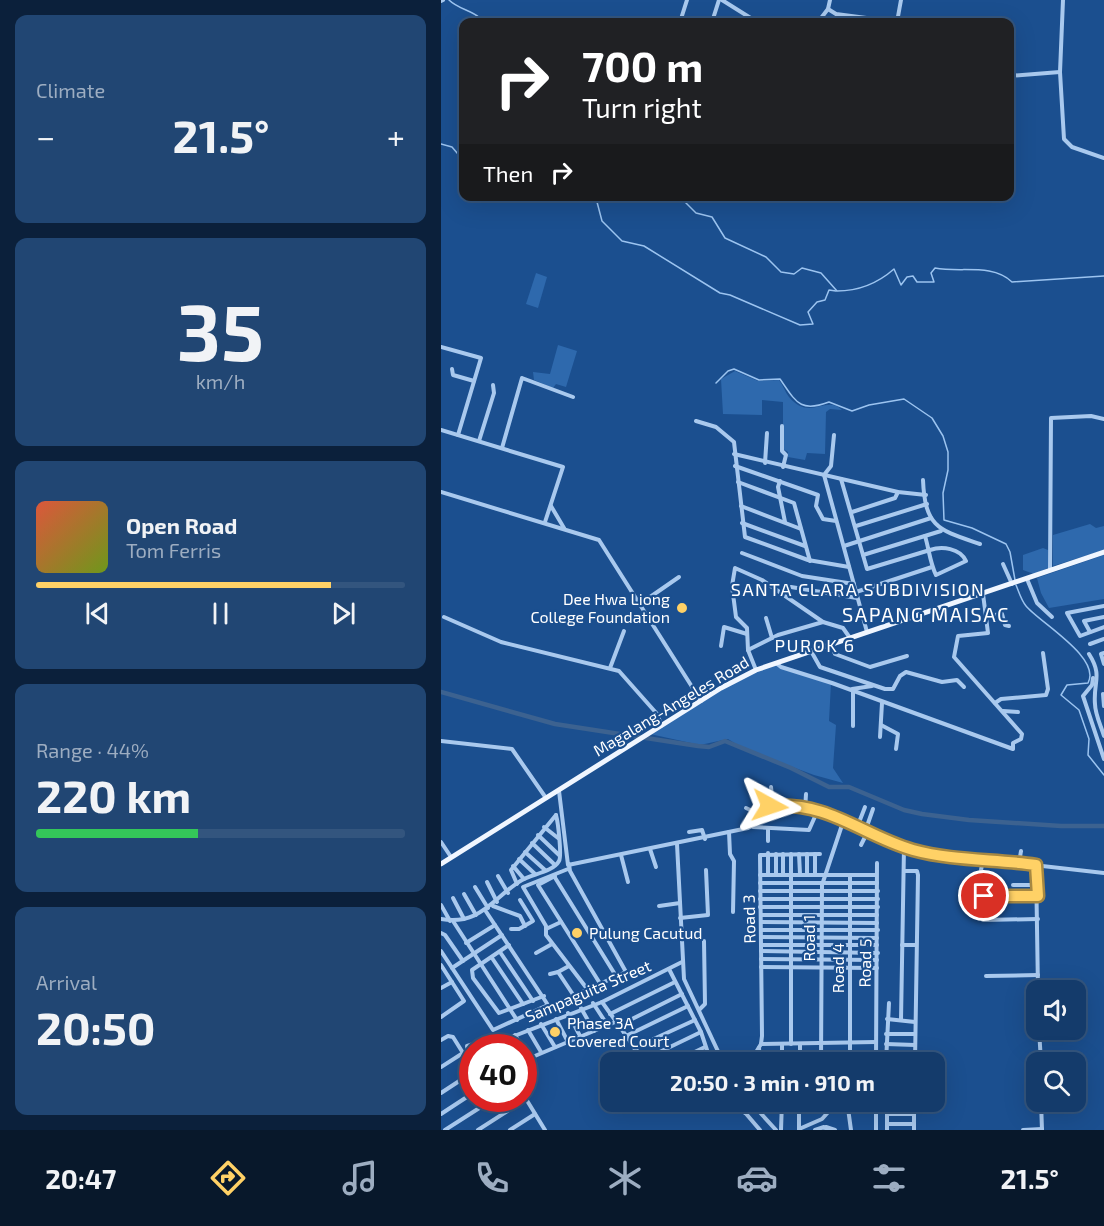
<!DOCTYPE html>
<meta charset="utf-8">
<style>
:root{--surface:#143b6b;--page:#214673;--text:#f1f3f6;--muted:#9dadc1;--line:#33557e;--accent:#ffd166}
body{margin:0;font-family:"Exo 2",sans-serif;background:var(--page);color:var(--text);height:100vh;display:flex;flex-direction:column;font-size:22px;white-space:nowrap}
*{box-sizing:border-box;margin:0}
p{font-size:20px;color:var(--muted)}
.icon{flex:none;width:33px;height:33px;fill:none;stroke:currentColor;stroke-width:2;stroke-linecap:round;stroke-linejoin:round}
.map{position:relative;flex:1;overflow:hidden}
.drawer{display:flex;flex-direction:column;gap:15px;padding:15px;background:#0b203b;width:441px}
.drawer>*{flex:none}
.top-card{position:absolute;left:18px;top:18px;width:555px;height:183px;border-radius:12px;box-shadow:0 6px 24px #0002,0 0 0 2px var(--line);background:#202124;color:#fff;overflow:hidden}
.fabs{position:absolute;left:585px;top:980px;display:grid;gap:12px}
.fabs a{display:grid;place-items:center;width:60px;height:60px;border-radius:12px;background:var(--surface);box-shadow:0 6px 24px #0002,0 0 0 2px var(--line);font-size:30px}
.speed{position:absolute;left:18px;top:1034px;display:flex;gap:12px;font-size:30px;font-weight:700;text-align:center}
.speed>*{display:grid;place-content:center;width:78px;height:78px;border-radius:50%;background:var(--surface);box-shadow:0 6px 24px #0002,0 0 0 2px var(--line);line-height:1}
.speed .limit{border:9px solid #d22;background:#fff;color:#111}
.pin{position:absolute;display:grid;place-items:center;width:51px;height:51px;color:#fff;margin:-26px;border:3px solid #fff;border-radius:50%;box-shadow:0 2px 6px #0007}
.me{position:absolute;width:66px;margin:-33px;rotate:95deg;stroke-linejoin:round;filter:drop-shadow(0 0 4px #0008)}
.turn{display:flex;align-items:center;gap:21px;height:126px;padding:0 24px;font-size:27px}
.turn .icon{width:78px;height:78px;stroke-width:2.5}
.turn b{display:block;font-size:42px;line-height:51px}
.then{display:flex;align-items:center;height:57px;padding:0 24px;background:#0003;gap:12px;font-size:22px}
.big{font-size:45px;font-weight:700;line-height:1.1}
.drawer .card{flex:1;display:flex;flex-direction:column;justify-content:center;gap:9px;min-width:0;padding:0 21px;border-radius:12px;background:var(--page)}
.drawer .dial{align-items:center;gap:0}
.dial b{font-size:78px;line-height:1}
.song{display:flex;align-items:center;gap:18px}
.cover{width:72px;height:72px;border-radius:9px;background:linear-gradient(135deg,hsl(10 70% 55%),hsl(80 70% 35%))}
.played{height:6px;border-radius:3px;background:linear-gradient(90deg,var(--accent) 80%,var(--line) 80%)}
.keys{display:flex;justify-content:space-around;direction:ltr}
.heat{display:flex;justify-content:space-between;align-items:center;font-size:33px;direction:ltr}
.charge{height:9px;border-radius:4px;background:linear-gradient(90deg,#34c759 44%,var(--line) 0)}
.trip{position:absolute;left:159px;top:1052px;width:345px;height:60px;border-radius:12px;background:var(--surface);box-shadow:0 6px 24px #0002,0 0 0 2px var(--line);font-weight:700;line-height:60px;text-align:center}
.menu{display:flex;height:96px;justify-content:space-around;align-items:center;background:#08182b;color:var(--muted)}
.menu .icon{width:42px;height:42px}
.menu .current{color:var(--accent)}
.menu b{font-size:27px;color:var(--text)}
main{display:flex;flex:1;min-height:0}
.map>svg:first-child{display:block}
.green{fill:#2e69ad}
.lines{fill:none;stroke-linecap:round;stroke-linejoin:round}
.stream{stroke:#9cc4f0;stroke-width:1.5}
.river{stroke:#3c6290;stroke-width:4.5}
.minor{stroke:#a9c9ee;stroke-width:4}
.major{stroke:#f0f6ff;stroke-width:5}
.route-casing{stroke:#a68842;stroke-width:15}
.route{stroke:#ffd166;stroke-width:10}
.poi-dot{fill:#ffd166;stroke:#1b4f8f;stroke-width:2}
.labels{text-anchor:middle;stroke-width:4.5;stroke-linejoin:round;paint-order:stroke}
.poi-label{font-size:16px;fill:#fff;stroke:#1b4f8f;text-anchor:start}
.street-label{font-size:16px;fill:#fff;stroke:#1b4f8f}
.neighbourhood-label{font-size:18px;letter-spacing:1.5px;fill:#fff;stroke:#1b4f8f}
.quarter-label{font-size:20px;letter-spacing:1.5px;fill:#fff;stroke:#1b4f8f}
</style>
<main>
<section class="drawer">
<div class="card"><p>Climate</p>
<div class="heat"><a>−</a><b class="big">21.5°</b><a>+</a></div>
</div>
<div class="card dial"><b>35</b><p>km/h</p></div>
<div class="card">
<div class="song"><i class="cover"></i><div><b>Open Road</b><p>Tom Ferris</p></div></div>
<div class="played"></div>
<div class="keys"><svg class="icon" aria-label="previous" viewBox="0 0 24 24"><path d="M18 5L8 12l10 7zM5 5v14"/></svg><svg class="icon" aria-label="pause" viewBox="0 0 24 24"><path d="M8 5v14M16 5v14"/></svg><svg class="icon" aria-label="next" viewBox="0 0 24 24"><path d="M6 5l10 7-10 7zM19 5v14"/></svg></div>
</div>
<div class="card"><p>Range · 44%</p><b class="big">220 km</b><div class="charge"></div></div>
<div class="card"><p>Arrival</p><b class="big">20:50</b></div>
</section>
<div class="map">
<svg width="663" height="1130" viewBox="0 0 663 1130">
<rect width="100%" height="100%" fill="#1b4f8f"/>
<g class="green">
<path d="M95,273l11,4 -9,31 -12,-4z"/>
<path d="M117,345l19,6 -11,36 -10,-3 -3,4 -19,-8 -1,-8 17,2z"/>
<path d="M294,371l23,10 21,-1c4,5 6,12 10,17 21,25 37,-3 53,13l-12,-1 -4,3 -1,42 -18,-1 -2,7 -17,-3v-5l-5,-3v-47l-21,-2v15l-39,-1 -2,-35z"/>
<path d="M649,524l6,4 8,-2v24l-51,16v-31z"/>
<path d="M602,548l5,2v18l-14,6 -11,-4v-15z"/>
<path d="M663,555v44l-55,9 -8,-15 -4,-15z"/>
<path d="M335,663l55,20 -2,38 7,4 -3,43 10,15 -29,-8 -70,-26 -16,-10 -28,6 -50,-11 80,-50z"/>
</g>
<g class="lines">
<g class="stream">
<path d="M8,0c9,9 22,10 31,18v4"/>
<path d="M0,144l11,3 11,13"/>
<path d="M131,196l25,6 5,19 20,20 22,5 76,47 10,2 70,30 13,-1 -5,-12 9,-10 8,-2 4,-10 7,1"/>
<path d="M238,196l17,17 16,4 13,21 41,19 15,15 13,2 8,-6 19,5 16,18c22,0 41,-8 57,-22l7,16 6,-8 6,-1 4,6h17l-3,-9 4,-5c25,5 57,-5 77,14l92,-6"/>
<path d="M275,383l12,-12 6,-2 25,11 21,-1c16,23 20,34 49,23l23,9 17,-6 35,-6 28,19 11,18 5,16v18l-5,23 1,27 28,8 34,16 4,8 5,28"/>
<path d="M575,585c3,7 5,15 10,21 13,16 76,52 62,77l-21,2 -6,10 18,15 10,29 -1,16 16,20"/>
</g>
<path class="river" d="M0,692l114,32 143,22 11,1 16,-6 66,27 38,19h20l55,23 18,4 47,6 92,6h43"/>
<g class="minor">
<path d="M281,0l35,22"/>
<path d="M622,0l-3,72 4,67 8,8 32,11"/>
<path d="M0,1l2,-1"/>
<path d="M387,9l8,5 61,8 4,-22"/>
<path d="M239,22l7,-22"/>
<path d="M271,22l7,-22"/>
<path d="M377,22l10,-13 2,-9"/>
<path d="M568,76l51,-4"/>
<path d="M0,347l40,11 -23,77"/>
<path d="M11,369l1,6 21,6"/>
<path d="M255,421l20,6 18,15 11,95 63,23 41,7"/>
<path d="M341,426v25l4,4 -3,12"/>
<path d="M0,430l122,37 -18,55"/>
<path d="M393,435l-3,31 -7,9 43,157"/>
<path d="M38,441l15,-48 -1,-8"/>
<path d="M61,448l20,-70 51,19"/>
<path d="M293,454l164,38 28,3"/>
<path d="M324,463l2,-30"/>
<path d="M294,466l83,29 -2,11 7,13 13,2"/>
<path d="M400,479l26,90 63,-19c12,-4 30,-2 36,11l-30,14c-6,-12 -7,-26 -11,-39"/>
<path d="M482,480c2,48 16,50 57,64"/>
<path d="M339,481l-2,6 7,35"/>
<path d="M297,482l56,21 16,58"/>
<path d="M0,492l158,48 102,161"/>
<path d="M110,506l13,22"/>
<path d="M300,506l60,23"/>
<path d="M411,512l43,-14 3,-6"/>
<path d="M301,523l63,23"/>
<path d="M415,526l71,-22"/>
<path d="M403,546l87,-28"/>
<path d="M301,553l60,23 52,8"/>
<path d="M422,555l78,-24"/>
<path d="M562,564l9,20"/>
<path d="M609,570l1,-152 40,-2 13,3"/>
<path d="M586,579l10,24 15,14"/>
<path d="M350,587l66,11"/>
<path d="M415,592l76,-25"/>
<path d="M199,604l39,-27"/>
<path d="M663,606l-37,7 13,23 24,-9"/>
<path d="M546,616l15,-2 3,11 4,1"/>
<path d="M3,617l57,25 118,29 39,44 3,11"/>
<path d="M325,618l6,20"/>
<path d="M649,632l-6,-11 20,-4"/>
<path d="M649,644l14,-5"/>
<path d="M390,645l4,9 35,13 37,-11"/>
<path d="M280,646l3,-19 23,7"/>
<path d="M307,650l30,-15 45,-13"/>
<path d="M370,651l9,16 65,22h8l7,-13 6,-4 36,10 15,-2 7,7"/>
<path d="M663,653l-3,1 3,10"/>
<path d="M648,654c14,22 4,28 6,50 0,10 6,22 9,32"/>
<path d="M335,663l5,4 51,16 181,66v-6l8,-4 1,-5 -68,-77 4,-21 30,-3 -5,-39"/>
<path d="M169,668l14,-37"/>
<path d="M315,670l-8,-20 -1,-22 -11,-11 -4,-31 3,-18 27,12 61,42 20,6 7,10"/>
<path d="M652,678l-1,7 -9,11 21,63"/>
<path d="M411,689l20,-3"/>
<path d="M662,694l1,12"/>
<path d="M554,703l6,-4 45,-4 2,-6 -5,-36"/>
<path d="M562,711l15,1"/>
<path d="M440,725l17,9 -2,15"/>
<path d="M412,726v-35"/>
<path d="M439,737l2,-34"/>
<path d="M0,741l71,8 34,49"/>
<path d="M330,787l2,19"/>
<path d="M118,791l9,74 180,-37c11,-4 12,-20 25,-22l63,10 54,26 29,10 185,21"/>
<path d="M305,808l15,7"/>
<path d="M364,810l1,-16"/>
<path d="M417,825l7,-18"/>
<path d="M103,827l14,11"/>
<path d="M312,827l56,3 8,-18"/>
<path d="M327,829v12"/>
<path d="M425,829l7,-20"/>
<path d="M248,832l13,-2 3,9"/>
<path d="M288,832l1,22 4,7 -1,51"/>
<path d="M97,835l21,20"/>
<path d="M0,842l10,15"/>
<path d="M91,843l23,22"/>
<path d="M236,844l7,135 39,83"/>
<path d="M420,845l7,-14"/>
<path d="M209,849l6,18"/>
<path d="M84,852l20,18"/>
<path d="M327,853v22"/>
<path d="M342,854v21"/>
<path d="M358,854l1,20"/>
<path d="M366,854v20"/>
<path d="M374,854v21"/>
<path d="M180,855l7,27"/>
<path d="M78,859l16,15"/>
<path d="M578,863l2,-12"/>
<path d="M595,865l2,125"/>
<path d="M72,866l11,13"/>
<path d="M127,869l-45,18 23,39v9l42,55"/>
<path d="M540,870l2,-10"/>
<path d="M463,871h13l1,4 -3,187"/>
<path d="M319,875h116"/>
<path d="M335,875v-21"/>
<path d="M57,876l10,17"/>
<path d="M113,876l62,100"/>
<path d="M114,876l-17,9 63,100"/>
<path d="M46,882l10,20"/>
<path d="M319,883h117"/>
<path d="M76,884l-6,-14 45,-55"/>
<path d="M572,885h24"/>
<path d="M34,887l13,21"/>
<path d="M319,891h118"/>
<path d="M23,894l12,21"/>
<path d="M525,896h72"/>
<path d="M12,898l11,21"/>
<path d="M319,899h118"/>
<path d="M0,905l9,16"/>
<path d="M52,906l27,10 5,10"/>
<path d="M218,906l21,-3"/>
<path d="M319,907h118"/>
<path d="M320,915h116"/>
<path d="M239,918l28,-3 -2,-45"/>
<path d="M0,919c40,7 52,-22 81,-39 10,-6 31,-8 37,-19 3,-5 -1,-39 -3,-46"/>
<path d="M542,920l55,-1"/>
<path d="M12,921l64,99"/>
<path d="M320,922l116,1"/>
<path d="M70,929h8l14,-8 -13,-21"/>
<path d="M105,929l15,-7"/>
<path d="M320,930h117"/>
<path d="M0,933l4,2 18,26"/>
<path d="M320,937l116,1"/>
<path d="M25,943l29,-18"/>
<path d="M68,945l-37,25 1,8 26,35 45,-17"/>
<path d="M320,945h116"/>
<path d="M461,945h14"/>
<path d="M0,951l52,79 55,-25 -63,-95"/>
<path d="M320,951l117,2"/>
<path d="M59,952l33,49"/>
<path d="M95,953l16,-9"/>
<path d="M51,958l31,46"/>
<path d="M320,959l116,1"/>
<path d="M0,965l23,36 -23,16"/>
<path d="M320,967l116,1"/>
<path d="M11,968l50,-33"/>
<path d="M228,969l32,63 10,30"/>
<path d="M117,972l11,-6"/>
<path d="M109,974l8,-2 16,24"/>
<path d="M545,976l52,-1"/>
<path d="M0,988l11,-6"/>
<path d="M161,1002l43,60"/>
<path d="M152,1003l15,23"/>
<path d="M140,1008l13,23"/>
<path d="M259,1009l5,-5 -1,-63"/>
<path d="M127,1013l12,23"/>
<path d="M169,1014l65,-32"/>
<path d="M91,1019l23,-9 3,-7 68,-31 -56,-101 -1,-7"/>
<path d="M115,1019l12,23"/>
<path d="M446,1019l28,3"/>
<path d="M460,1020l3,-173"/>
<path d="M100,1024l14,23"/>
<path d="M177,1026l64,-32"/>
<path d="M598,1029l2,33"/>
<path d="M87,1030l13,22"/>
<path d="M445,1034h29"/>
<path d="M74,1035l7,12"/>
<path d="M185,1036l62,-30"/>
<path d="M0,1040l7,-4 5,1 20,32"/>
<path d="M320,1044l115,-2"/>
<path d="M350,1044v-190"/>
<path d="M445,1044l29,1"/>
<path d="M35,1046v1"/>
<path d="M64,1047l-2,-6 6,-3 93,-36 80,-40"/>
<path d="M193,1048l61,-28"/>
<path d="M318,1048l1,14"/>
<path d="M82,1049l6,10"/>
<path d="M445,1053l29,1"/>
<path d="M24,1055l3,-3 -1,-6 7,-2"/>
<path d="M202,1060l58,-28"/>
<path d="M82,1061l92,-39"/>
<path d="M233,1062l31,-15"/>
<path d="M258,1062l10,-5"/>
<path d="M309,1062l11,-18 1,-8 -2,-181 60,-1"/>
<path d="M341,1062v-18"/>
<path d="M359,1062v-18"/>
<path d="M380,1062l1,-177 22,-66"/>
<path d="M409,1062v-187"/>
<path d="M435,1062l1,-199"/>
<path d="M445,1062l3,-59"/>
<path d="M0,1067l22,-14"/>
<path d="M0,1093l32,-21"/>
<path d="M82,1094l22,36"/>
<path d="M271,1101l9,11 8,-3"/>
<path d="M284,1101l3,7 5,3 6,-7"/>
<path d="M297,1101l4,8 18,21"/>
<path d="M406,1101l4,29"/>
<path d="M435,1101v29"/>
<path d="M600,1101l1,29"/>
<path d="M446,1104h27"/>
<path d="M313,1106l22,24"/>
<path d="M304,1113l12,-12"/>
<path d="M0,1114l32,-21"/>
<path d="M446,1114h27"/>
<path d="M446,1124h27"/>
<path d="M385,1127l9,3"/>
<path d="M358,1129l23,-10 16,-18"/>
<path d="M358,1129v-28"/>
<path d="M4,1130l50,-32"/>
<path d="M37,1130l48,-31"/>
<path d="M69,1130l25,-16"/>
<path d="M340,1130l1,-29"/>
<path d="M374,1130l9,-3 4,3"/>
<path d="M446,1130v-29"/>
<path d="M473,1130v-29"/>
<path d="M582,1130l19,-1"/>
</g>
<path class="major" d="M0,864l280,-176 35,-18 348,-118"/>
</g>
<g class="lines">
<defs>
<path id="route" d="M329,806c59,-5 93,30 143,44 40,11 83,9 123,15l2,31h-54"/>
</defs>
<use href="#route" class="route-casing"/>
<use href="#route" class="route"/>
</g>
<g class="poi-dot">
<circle cx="241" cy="608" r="6"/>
<circle cx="136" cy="933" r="6"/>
<circle cx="114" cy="1032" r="6"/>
</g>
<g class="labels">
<g class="poi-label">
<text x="229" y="605" text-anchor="end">Dee Hwa Liong<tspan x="229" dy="18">College Foundation</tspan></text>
<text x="148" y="939">Pulung Cacutud</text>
<text x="126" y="1029">Phase 3A<tspan x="126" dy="18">Covered Court</tspan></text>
</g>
<g class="street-label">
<text transform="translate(230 706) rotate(-31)" y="6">Magalang-Angeles Road</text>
<text transform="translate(308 919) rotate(-91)" y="6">Road 3</text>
<text transform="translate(368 938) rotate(-90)" y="6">Road 1</text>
<text transform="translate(424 963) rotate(-89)" y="6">Road 5</text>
<text transform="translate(397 968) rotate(-90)" y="6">Road 4</text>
<text transform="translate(147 991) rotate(-23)" y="6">Sampaguita Street</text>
</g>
<g class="neighbourhood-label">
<text x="417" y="596">SANTA CLARA SUBDIVISION</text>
<text x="374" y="652">PUROK 6</text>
</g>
<g class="quarter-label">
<text x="485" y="622">SAPANG MAISAC</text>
</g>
</g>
</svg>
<div class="fabs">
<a><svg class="icon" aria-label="sound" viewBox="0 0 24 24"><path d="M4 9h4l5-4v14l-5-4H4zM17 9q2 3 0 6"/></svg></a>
<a><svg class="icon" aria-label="search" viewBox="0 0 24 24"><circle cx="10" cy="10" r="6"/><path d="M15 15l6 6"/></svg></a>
</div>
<div class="speed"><div class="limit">40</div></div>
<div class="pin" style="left:543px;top:896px;background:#d93025"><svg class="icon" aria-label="arrive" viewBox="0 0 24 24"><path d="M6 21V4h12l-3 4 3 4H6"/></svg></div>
<svg class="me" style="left:329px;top:806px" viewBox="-20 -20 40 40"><path d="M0-17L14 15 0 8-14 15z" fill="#ffd166" stroke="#fff" stroke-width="4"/></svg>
<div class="trip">20:50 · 3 min · 910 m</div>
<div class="top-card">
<div class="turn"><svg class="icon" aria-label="right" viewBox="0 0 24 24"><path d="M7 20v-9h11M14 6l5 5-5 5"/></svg><div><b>700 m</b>Turn right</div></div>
<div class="then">Then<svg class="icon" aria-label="right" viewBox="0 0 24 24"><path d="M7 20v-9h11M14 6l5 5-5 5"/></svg></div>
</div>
</div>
</main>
<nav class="menu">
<b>20:47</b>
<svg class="icon current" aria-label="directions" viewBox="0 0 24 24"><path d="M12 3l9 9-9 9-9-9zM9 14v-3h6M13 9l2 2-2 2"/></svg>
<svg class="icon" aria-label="music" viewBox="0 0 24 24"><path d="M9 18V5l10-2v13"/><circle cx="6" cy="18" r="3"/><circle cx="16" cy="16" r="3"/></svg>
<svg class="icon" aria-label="phone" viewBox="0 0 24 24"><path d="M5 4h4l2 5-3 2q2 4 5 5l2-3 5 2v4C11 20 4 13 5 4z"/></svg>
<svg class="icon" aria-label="climate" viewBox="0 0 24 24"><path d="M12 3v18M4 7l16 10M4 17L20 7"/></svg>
<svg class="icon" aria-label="car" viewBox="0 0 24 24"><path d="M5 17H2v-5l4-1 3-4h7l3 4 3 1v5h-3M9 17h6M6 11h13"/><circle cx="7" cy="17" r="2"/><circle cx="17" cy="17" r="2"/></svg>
<svg class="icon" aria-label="filters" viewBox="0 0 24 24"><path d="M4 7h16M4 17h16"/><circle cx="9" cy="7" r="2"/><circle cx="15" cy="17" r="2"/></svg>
<b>21.5°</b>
</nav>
